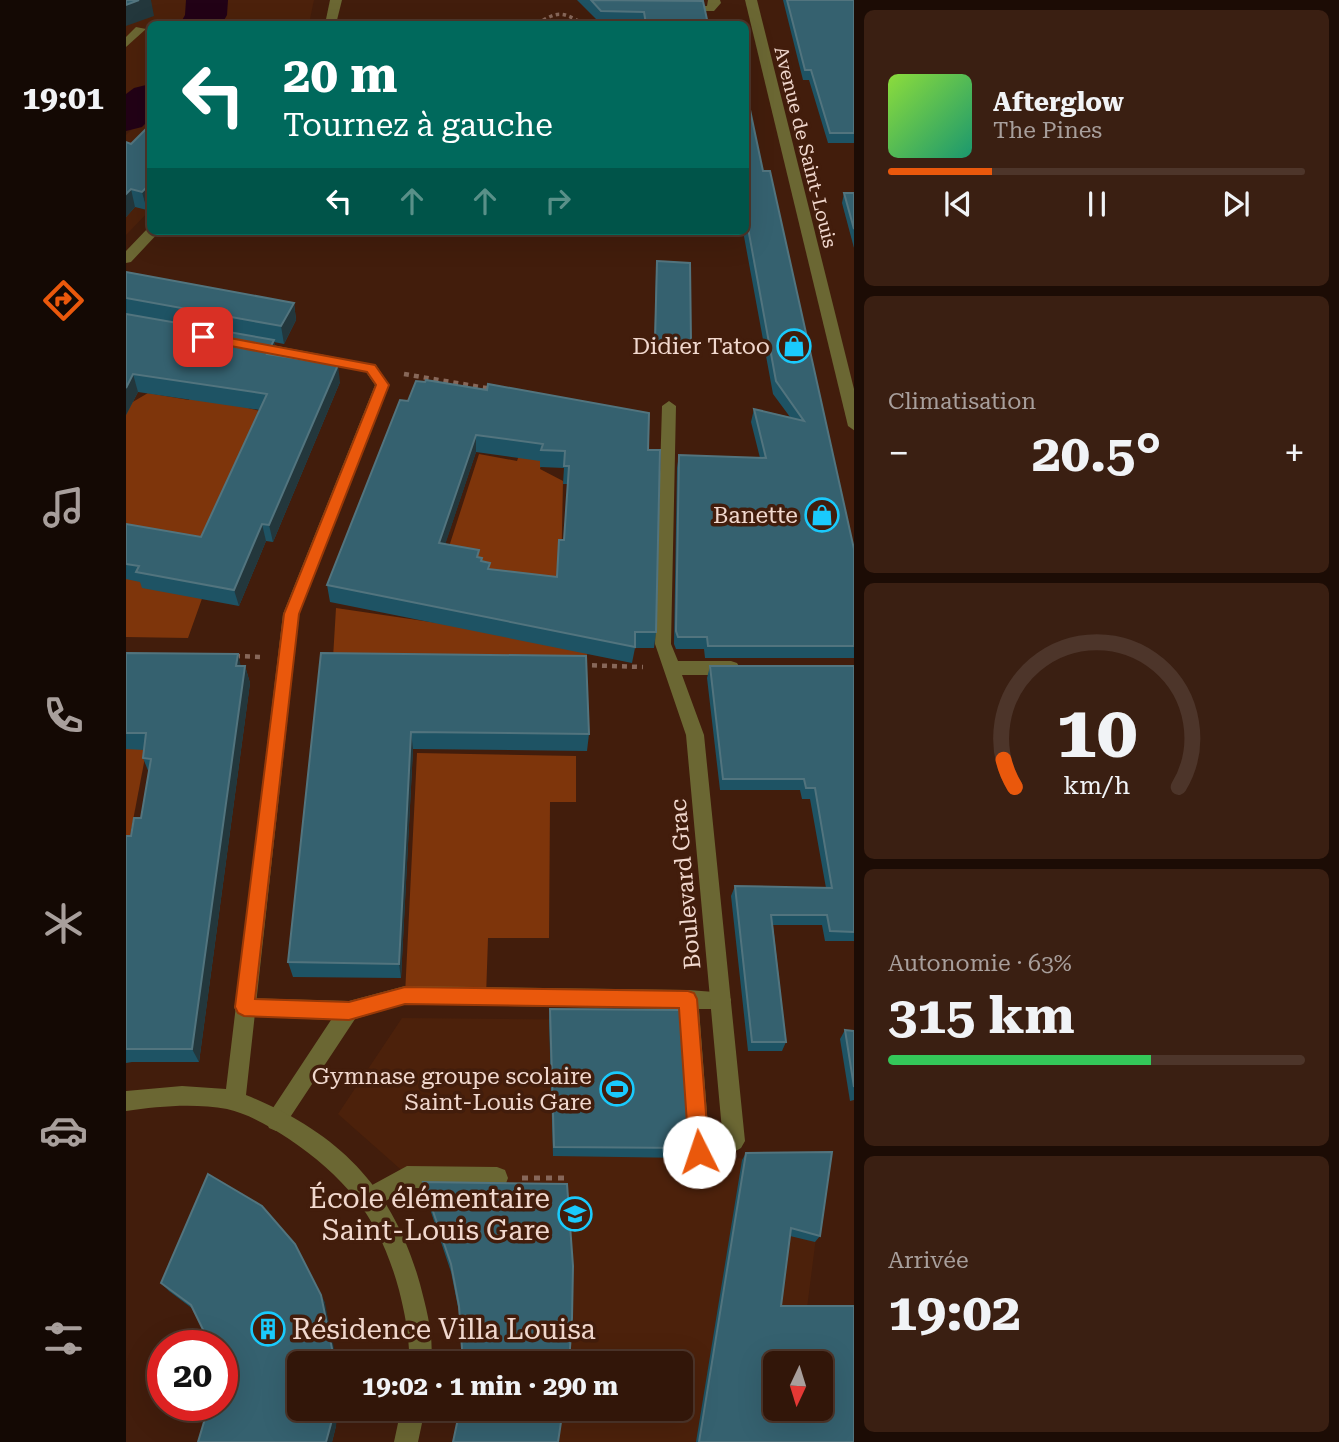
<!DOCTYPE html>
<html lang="fr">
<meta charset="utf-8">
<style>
:root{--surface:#321609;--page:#3a1f12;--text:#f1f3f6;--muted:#a89f9c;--line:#4d352a;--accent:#ea580c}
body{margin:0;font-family:"Roboto Serif",serif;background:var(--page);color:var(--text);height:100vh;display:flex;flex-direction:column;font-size:26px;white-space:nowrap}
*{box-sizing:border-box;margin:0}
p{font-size:23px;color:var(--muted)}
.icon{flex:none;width:38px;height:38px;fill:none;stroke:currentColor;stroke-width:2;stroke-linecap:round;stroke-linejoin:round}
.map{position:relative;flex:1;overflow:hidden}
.details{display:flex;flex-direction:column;gap:10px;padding:10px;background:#1c0c05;width:485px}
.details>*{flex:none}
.banner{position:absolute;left:21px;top:21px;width:602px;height:214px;border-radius:10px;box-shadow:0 7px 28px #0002,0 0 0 2px var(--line);background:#00695c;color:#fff;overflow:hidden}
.needle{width:46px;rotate:184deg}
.fabs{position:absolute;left:637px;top:1351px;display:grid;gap:14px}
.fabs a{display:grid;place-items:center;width:70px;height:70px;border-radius:10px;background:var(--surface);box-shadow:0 7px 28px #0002,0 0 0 2px var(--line);font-size:35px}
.speed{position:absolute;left:21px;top:1330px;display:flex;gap:14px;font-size:35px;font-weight:700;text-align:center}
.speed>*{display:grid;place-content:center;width:91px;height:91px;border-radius:50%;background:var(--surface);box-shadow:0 7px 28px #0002,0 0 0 2px var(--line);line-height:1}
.speed .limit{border:10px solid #d22;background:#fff;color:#111}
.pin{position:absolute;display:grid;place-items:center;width:60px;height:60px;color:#fff;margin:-30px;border-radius:14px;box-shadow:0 4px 10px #0006}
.me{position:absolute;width:77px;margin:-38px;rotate:356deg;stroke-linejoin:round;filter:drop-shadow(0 0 5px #0008)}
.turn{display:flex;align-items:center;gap:24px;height:147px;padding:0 21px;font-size:32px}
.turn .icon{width:91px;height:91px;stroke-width:2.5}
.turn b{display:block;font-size:49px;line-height:60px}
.lanes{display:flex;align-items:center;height:66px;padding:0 21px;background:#0003;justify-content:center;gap:35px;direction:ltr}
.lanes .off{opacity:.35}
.big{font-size:52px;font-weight:700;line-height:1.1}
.details .tile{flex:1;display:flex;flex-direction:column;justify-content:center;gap:10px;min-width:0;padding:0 24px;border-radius:10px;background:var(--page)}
.details .dial{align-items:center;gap:0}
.dial svg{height:182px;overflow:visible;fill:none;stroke:var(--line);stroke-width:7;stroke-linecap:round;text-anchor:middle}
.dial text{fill:var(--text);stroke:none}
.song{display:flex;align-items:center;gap:21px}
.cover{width:84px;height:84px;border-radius:10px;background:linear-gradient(135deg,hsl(90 70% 55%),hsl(160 70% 35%))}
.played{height:7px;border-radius:4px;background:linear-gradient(90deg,var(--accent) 25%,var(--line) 25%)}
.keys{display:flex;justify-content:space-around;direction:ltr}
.heat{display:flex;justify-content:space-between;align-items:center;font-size:38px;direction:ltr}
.charge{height:10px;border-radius:5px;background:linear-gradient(90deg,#34c759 63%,var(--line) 0)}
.trip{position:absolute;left:161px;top:1351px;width:406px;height:70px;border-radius:10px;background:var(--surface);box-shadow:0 7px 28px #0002,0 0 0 2px var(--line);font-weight:700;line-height:70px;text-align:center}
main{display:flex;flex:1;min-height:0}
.tabs{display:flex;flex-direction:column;width:126px;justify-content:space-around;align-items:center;background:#140904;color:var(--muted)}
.tabs .icon{width:49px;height:49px}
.tabs .current{color:var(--accent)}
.tabs b{font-size:32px;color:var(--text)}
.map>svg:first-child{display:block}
.built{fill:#4c210b}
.green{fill:#7e350b}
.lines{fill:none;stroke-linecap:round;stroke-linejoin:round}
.river{fill:#220216;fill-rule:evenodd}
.path-far2{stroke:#876759;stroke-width:3.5;stroke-dasharray:3.5 3.5;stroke-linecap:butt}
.path-far1{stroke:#876759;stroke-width:4.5;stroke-dasharray:5 5;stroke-linecap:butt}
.path{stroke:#876759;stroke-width:5;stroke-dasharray:6 6;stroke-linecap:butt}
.service{fill:#6b6733;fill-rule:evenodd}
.minor{fill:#6b6733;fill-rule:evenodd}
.tertiary{fill:#6b6733;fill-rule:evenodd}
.wall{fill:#1e5364;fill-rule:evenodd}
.shaded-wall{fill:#23373c}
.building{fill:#35616f;stroke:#52747e;stroke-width:2;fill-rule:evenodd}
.route{fill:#ea580c;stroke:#983908;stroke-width:2}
.labels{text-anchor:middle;stroke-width:7;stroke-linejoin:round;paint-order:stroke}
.far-street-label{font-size:19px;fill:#f1d8ce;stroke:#421d0c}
.poi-label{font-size:23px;fill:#f1d8ce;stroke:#421d0c;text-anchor:end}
.street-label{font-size:23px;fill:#f1d8ce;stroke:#421d0c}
.near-poi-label{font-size:28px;fill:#f1d8ce;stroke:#421d0c;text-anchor:end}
</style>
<main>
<nav class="tabs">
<b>19:01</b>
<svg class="icon current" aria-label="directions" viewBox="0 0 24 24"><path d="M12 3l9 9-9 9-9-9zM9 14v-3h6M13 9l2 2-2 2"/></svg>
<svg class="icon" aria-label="music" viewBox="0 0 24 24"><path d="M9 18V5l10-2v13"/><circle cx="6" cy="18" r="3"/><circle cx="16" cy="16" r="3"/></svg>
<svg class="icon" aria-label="phone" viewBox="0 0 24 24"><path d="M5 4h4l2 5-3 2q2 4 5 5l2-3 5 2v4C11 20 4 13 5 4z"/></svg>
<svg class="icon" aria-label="climate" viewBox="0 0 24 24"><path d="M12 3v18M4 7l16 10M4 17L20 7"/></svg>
<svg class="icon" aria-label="car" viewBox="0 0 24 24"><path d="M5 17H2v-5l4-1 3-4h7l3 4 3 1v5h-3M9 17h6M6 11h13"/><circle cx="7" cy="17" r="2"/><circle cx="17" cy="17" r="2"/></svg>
<svg class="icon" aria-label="filters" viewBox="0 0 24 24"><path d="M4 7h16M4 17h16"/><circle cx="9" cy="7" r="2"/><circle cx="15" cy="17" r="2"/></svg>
</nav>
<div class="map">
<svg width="729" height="1442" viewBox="0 0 729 1442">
<rect width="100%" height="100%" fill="#421d0c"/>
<g class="built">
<path d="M0,0h62v16l-5,8h-33v58l-24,22z"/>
<path d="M93,0h95l-5,24h-93z"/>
<path d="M24,112v98l-24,25v-100z"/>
<path d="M276,1018l297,3 12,137 115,1 -26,204h-25v46l14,33h-334l6,-33h220v-46h-218l-4,-50 -8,-41 -27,-82 -86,-76z"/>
</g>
<g class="green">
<path d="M80,360l22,43 40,10 -80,225 -62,-1v-223l5,-11 17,-10 41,7z"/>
<path d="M409,410l21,2 -16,57 23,12 -2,97 27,68 -2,19 -253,-7 3,-50 142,21 16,-48 -5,-15 -44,-7 34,-105 38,7z"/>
<path d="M21,747l-21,110v-109z"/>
<path d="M291,753l159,3v46h-26l-1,136h-61l-2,59 -81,-2z"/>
</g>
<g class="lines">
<g class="river">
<path d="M60,0h42l-1,15 -5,9h-42l5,-9z"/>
<path d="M24,84v35l-8,8 -16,4v-37l8,-6z"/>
</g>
<g class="path-far2">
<path d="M227,23l157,-2 10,3"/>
<path d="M411,24c22,-14 25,-12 47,0"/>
</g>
<g class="path-far1">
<path d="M278,374l88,15"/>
<path d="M109,656l27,1"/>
<path d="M456,665l61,2"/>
</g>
<path class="path" d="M396,1178h47"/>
<g class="service">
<path d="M582,0h12l1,3 -7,8h-32l-6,-3 6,-3 25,1z"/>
<path d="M10,27l10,2 -20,18v-10z"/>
<path d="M279,986l283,4 40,3 3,7 -3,7 -7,2h-22l11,143 -3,8 -8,3 -8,-3 -3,-8 -9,-143 -274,-5 -50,15 -72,109 -7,3 -7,-3 -3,-7 3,-7 62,-94 -87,-4 -7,-2 -3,-7 3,-7 7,-2 105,3z"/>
<path d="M281,1166l90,1 8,3 3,8 -3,8 -8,3 -88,-1 -38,21 -8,-3 -3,-8 3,-8z"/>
</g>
<g class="minor">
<path d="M204,0h12l-6,24h-11z"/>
<path d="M22,228l2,3h10l-29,31 -5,1v-12z"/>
<path d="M125,341l125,24 13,20 -90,229 -53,481c93,38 147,92 174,189 7,27 14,52 11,79h-22c1,-25 -4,-49 -10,-73 -19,-70 -50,-110 -110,-151 -18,-12 -40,-25 -62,-30 -32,-6 -69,-3 -101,2v-20l56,-5 44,3 57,-475 92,-229 -9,-13 -120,-23 -2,-3z"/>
<path d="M543,401l7,5 -5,238 7,17h53l6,2 3,5 -3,5 -6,2h-49l22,60 41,406 -4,7 -7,4 -7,-4 -4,-7 -37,-406 -31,-91 7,-238z"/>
<path d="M275,1409h24l-7,33h-24z"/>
</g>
<path class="tertiary" d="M619,0h12l98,393v38l-7,-5z"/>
</g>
<g class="wall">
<path d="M451,0h122l9,24h-107z"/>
<path d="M657,0h71v143h-26l-19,-63h-6z"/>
<path d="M620,91l17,80 91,378v109h-149l-1,-9h-28l-2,-5 3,-176 2,-13 81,3 -9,-36 3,-13 36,8 -17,-23 -30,-163h3z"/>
<path d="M0,142l5,2 16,66 -12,-3 -9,10z"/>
<path d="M718,193h10v55l-12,-45z"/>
<path d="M531,261l34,82 -2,12 -35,-2 2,-80z"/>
<path d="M0,272l168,31 2,17 -12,24 -10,-2 2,13 64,27 -67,160 -7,-1 -27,65 -97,-18 -2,-6 -14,-3v-55l75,13 59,-127 -122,-18 -12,23z"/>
<path d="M282,401l240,49 8,182 -2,16h-19l-3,15 -302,-61 -3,-17zM350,452l64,9v6l24,1 -1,16h5l-4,56 -7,37 -67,-8 -11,-12 -34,-13z"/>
<path d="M0,653l119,13 5,17 -51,379h-67l-6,1v-227h5l10,-18 8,-45 -6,-15 1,-8 -18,-1z"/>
<path d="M195,653l268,81 -2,17 -174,-2 -12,229 -108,-1 -5,-15z"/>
<path d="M584,666h144v275h-29l-3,-16h-49l13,117 -4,9h-34l-17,-155 4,-10 91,2 -16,-89h-8l-2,-9h-80l-13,-112z"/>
<path d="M424,1009l141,139 -4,10 -134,-2 -4,-136z"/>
<path d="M719,1030l9,1v69l-4,1 -10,-62z"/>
<path d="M620,1153l74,83 -5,6 -25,-6 -9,70 73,136h-158l46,-282z"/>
<path d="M297,1182l144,2 -108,128 -8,-40 -27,-81z"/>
<path d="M35,1283l160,12 4,8 -26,106h38l-1,17 -4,16h-134l24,-37v-59l-29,-37 -24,-18z"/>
</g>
<g class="shaded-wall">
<path d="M13,0h12l3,16 -28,10v-21z"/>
<path d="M24,184v22l-3,4 -5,-18z"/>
<path d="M5,189l4,18 -9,10v-23z"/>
<path d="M168,303l2,17 -12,24 -3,-18z"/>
<path d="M148,340l3,18 -10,-4z"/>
<path d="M212,365l2,17 -67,160 -4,-17z"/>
<path d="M7,374l5,18 -12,23v-27z"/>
<path d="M350,435v17l-36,108 -1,-17z"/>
<path d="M136,524l4,17 -27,65 -5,-16z"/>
<path d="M112,654l4,17 -6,-5z"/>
<path d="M119,666l5,17 -51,379 -7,-13z"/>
<path d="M285,732l2,17 -12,229 -2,-14z"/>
<path d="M195,1295l4,8 12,60h-2z"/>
<path d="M206,1409h5l-1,17 -4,16h-6z"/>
</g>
<g class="building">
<path d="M0,0h13l-13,5z"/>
<path d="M465,0l112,1 5,23h-62l-2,-12 -43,-1z"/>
<path d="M661,0h67v133h-24l-19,-63h-6z"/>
<path d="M620,91l17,80h7l84,378v97h-146l-1,-9h-29l-2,-6 3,-176 87,3 -12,-49 50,12 -28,-40 -30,-164z"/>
<path d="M24,125v59l-8,8 -11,-3 -5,5v-52l5,2z"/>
<path d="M718,193h10v36z"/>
<path d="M531,261l33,2 1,80 -36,-2z"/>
<path d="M0,272l168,31 -13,23 -155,-28z"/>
<path d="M0,314l148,26 -7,14 71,11 -69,160 -7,-1 -28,66 -98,-18 3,-6 -13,-2v-40l75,13 66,-143 -134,-20 -7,14z"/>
<path d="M300,380l61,10 1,-6 161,29 -1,37h12l-4,182h-21v15l-308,-62 73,-185 8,1 8,-20 9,1zM350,435l67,9 -2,6 24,1 -1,15h5l-5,74h-5l-2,37 -69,-8 2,-6 -9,-2 1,-3 -5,-1 2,-7 -40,-7z"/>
<path d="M0,653l112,1 -2,12h9l-53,383h-66v-213h5l3,-18h7l10,-59 -8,-1 3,-25h-20z"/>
<path d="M195,653l265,3 3,78 -178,-2 -12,232 -111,-2z"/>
<path d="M584,666h144v266l-24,-1 -3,-16h-56l15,127h-34l-17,-156 97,2 -17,-100h-9l-2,-9h-81z"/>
<path d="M424,1009l131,1 10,138 -137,-1z"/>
<path d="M719,1030l9,1v56z"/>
<path d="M706,1152l-12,84 -29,-8 -10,78h73v136h-155l47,-289zM649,1363h46v46h-46z"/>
<path d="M82,1174l54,32 33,38 26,51 14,68h-36v46h33v11l-6,22h-128l11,-37h13v-59h-11l-20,-41 -30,-22z"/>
<path d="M297,1182l144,2 6,82 -1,52 -3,45h-106l-4,-57 -8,-42z"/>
<path d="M334,1409h103l-5,33h-105z"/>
</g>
<path class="route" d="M77,333l172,32 14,20 -90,229 -44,385 94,3 56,-15 283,4 6,2 3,6 12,153 -3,7 -7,3 -7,-3 -3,-7 -10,-144 -274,-4 -56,16 -105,-4 -6,-3 -3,-6 49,-393 92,-229 -9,-13 -168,-32v-6z"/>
<defs>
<symbol id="shop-ring" viewBox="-11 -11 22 22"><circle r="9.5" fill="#421d0c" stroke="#1acafc" stroke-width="1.5"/><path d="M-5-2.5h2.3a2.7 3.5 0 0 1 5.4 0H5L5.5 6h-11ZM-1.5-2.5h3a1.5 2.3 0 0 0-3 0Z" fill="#1acafc"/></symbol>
<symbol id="stadium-ring" viewBox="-11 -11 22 22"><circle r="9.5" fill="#421d0c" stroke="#1acafc" stroke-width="1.5"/><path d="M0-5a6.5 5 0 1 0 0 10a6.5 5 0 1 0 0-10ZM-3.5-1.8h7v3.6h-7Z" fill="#1acafc"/></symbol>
<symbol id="school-ring" viewBox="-11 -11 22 22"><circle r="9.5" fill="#421d0c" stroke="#1acafc" stroke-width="1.5"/><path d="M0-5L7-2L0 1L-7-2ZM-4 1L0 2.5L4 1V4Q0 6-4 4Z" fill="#1acafc"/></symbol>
<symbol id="building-ring" viewBox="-11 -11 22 22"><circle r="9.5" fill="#421d0c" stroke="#1acafc" stroke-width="1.5"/><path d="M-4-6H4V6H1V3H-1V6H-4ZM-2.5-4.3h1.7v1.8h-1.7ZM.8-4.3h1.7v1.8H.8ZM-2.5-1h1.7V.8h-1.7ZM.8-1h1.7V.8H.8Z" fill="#1acafc"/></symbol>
</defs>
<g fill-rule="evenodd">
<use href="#shop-ring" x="649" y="327" width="38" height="38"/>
<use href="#shop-ring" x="677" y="496" width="38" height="38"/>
<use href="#stadium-ring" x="472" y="1070" width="38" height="38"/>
<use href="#school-ring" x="430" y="1195" width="38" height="38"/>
<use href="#building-ring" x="123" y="1310" width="38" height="38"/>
</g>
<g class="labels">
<g class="far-street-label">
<text transform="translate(680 147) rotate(76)" y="7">Avenue de Saint-Louis</text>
</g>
<g class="poi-label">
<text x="644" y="354">Didier Tatoo</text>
<text x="672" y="523">Banette</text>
<text x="466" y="1084">Gymnase groupe scolaire<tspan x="466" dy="26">Saint-Louis Gare</tspan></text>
</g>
<g class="street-label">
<text transform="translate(559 884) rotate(-95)" y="8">Boulevard Grac</text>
</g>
<g class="near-poi-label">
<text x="424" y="1208">École élémentaire<tspan x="424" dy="32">Saint-Louis Gare</tspan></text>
<text x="166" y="1339" text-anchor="start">Résidence Villa Louisa</text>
</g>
</g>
</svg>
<div class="fabs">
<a><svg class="needle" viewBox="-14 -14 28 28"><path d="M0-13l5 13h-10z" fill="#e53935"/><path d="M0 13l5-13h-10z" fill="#a89f9c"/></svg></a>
</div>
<div class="speed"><div class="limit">20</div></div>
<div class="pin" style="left:77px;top:337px;background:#d93025"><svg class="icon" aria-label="arrive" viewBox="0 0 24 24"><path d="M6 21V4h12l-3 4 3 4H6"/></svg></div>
<svg class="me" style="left:573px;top:1152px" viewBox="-20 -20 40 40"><circle r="19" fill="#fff"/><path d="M0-13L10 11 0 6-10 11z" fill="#ea580c"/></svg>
<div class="trip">19:02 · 1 min · 290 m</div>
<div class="banner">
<div class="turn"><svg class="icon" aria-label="left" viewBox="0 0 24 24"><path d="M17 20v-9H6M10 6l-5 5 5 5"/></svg><div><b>20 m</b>Tournez à gauche</div></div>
<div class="lanes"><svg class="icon" aria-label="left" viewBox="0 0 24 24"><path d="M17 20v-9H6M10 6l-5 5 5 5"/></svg><svg class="icon off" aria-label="ahead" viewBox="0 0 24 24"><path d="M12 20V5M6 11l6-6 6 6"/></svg><svg class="icon off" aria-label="ahead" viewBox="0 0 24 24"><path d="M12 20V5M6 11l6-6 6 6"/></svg><svg class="icon off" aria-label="right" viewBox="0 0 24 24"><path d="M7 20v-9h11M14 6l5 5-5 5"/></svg></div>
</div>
</div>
<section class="details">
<div class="tile">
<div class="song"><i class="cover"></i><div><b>Afterglow</b><p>The Pines</p></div></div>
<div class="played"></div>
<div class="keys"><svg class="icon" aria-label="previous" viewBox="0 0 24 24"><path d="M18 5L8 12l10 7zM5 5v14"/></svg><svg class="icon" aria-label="pause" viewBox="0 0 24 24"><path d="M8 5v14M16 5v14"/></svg><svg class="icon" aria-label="next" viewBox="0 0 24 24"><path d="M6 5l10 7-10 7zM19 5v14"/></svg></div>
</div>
<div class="tile"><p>Climatisation</p>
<div class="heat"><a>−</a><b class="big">20.5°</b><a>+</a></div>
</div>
<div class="tile dial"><svg viewBox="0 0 100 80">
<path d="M14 69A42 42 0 1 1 86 69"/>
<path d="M14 69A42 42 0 0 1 9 57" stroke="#ea580c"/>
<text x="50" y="56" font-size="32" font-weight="700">10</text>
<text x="50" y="72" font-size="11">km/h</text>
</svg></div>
<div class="tile"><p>Autonomie · 63%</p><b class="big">315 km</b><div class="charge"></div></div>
<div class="tile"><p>Arrivée</p><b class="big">19:02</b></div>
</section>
</main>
